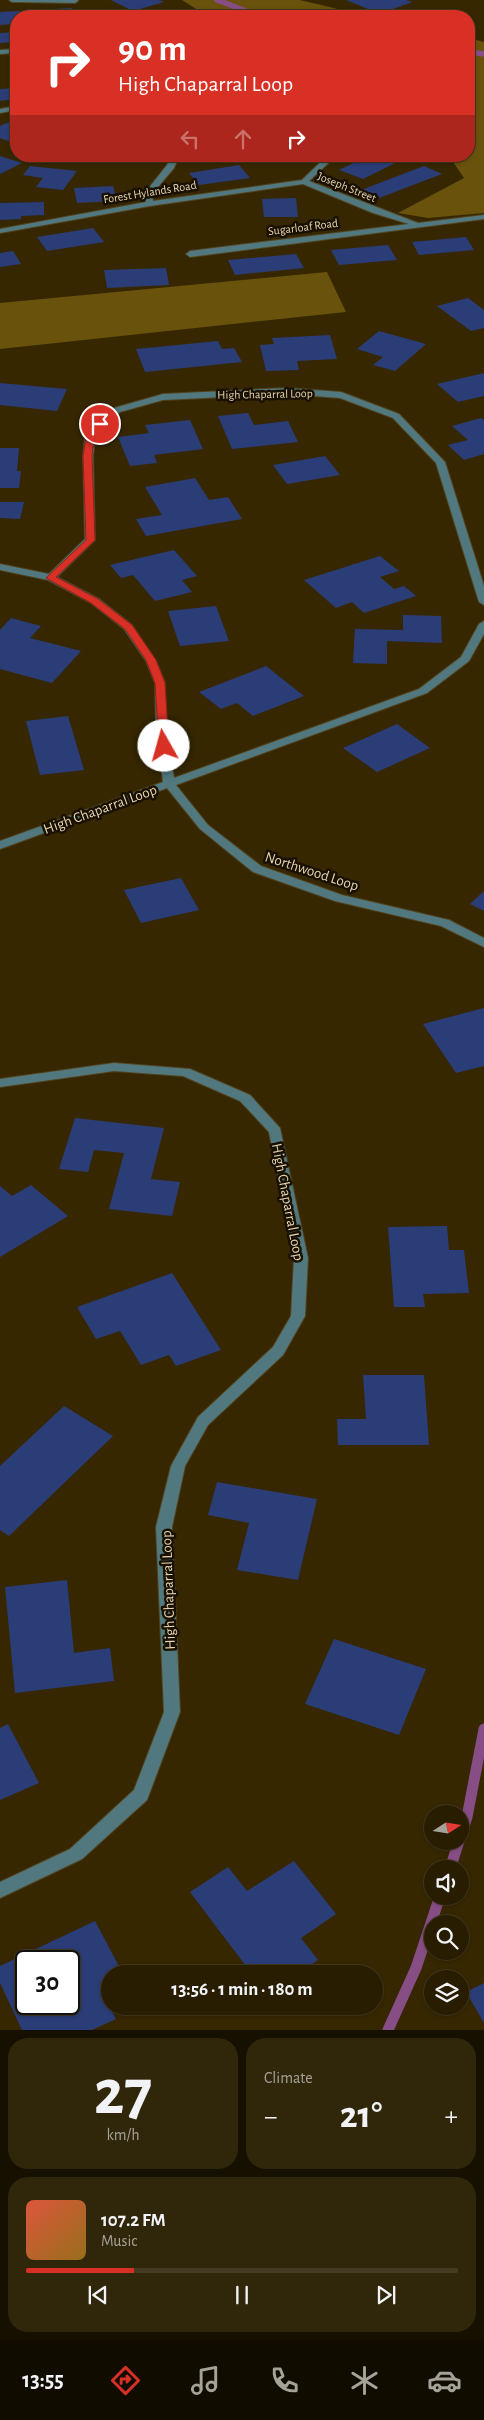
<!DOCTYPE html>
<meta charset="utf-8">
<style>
:root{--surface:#281d00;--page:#30260a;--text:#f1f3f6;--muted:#a5a299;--line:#443b22;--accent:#d93025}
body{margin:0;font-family:"Alegreya Sans",sans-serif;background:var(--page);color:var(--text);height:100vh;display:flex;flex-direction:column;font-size:19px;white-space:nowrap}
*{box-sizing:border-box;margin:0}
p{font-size:16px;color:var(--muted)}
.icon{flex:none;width:28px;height:28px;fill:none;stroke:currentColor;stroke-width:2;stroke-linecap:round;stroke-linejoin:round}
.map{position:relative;height:2030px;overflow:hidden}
.details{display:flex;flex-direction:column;gap:8px;padding:8px;background:#161000;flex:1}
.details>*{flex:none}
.top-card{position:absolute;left:10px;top:10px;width:465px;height:152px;border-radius:20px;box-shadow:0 1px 4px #0004,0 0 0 1px var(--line);background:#d93025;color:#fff;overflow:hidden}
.needle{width:32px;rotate:78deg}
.controls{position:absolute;left:424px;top:1805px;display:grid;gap:10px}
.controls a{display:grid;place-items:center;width:45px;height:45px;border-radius:50%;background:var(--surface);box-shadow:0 1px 4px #0004,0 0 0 1px var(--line);font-size:25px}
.speed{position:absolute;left:15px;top:1950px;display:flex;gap:10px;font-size:25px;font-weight:700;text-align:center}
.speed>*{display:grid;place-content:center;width:65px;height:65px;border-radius:50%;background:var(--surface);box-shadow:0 1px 4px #0004,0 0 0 1px var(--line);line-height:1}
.speed .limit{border:2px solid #111;border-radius:8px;background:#fff;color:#111}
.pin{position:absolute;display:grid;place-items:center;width:42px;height:42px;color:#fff;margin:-21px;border:2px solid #fff;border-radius:50%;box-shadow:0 1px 5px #0007}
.me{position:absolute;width:55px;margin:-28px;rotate:353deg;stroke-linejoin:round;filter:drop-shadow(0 0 4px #0008)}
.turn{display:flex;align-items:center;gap:18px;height:105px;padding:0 25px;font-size:22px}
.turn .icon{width:65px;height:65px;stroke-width:2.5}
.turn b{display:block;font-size:35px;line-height:42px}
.lanes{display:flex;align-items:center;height:48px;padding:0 25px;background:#0003;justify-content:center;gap:25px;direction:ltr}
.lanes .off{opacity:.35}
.big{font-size:38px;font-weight:700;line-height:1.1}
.details .card{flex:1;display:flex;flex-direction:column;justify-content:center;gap:8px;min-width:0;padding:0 18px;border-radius:20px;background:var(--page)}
.details .dial{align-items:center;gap:0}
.dial b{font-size:65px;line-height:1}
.song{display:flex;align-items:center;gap:15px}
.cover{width:60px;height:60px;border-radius:8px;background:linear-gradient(135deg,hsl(10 70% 55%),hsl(40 70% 35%))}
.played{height:5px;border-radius:2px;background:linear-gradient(90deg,var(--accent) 25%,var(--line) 25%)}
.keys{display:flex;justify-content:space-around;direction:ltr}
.heat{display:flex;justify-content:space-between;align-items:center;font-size:28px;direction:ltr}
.details .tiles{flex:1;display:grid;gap:8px;grid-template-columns:1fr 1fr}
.card:last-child{grid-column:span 2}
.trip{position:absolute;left:101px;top:1965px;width:282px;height:50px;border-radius:25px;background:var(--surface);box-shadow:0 1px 4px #0004,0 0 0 1px var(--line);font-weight:700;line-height:50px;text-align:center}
.menu{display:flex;height:80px;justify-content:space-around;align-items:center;background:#100c00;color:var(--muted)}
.menu .icon{width:35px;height:35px}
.menu .selected{color:var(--accent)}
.menu b{font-size:22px;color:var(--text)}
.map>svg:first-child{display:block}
.forest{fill:#69520b}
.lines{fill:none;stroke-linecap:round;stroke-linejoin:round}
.stream-far1{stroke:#874d85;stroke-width:5.5}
.stream{stroke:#874d85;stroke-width:11}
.building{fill:#2b3d77;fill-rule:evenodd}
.minor-casing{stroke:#52431c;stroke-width:2}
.minor{fill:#50787e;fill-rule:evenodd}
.route{fill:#d93025;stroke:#8d1f18}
.labels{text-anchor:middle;stroke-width:5;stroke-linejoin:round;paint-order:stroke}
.far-street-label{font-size:12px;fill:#e4d5b1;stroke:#191000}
.street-label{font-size:15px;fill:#e4d5b1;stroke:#191000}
</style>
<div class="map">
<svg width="484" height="2030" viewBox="0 0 484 2030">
<rect width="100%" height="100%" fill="#362700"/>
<g class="forest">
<path d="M182,0h118l67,16h-216l50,-4z"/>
<path d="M469,38l15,4v171l-56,5 -30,-5 66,-35 -15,-22h20z"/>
<path d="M327,272l19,40 -346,37v-46z"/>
</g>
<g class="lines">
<g class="stream-far1">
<path d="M217,0l42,16"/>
<path d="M469,52l15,2"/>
</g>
<g class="stream">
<path d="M460,1839l7,-22 17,-88"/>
<path d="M450,1869l9,-28"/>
<path d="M388,2030l28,-62 24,-72"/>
</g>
</g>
<g class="building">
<path d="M111,0h48l5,2 -31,9z"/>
<path d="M346,0h60l6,2 -19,7h-25z"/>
<path d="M72,8l2,8h-58v8l-16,1v-13z"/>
<path d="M16,32v10l-16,1v-10z"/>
<path d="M16,88v11l-16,2v-12z"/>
<path d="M16,119v18l-8,4 -8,-3v-12z"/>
<path d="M0,156l22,7 -22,11z"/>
<path d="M96,156h45l1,3 -44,3z"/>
<path d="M266,156h29l-1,3 -28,-1z"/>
<path d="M368,156h14l15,6 -34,17 -24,-9z"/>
<path d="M239,165l11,13 -51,7 -10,-12z"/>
<path d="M30,166l47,5 -14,19 -27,-3 7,-9 -20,-3z"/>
<path d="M424,166l18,8 -63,24 -18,-8z"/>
<path d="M113,186l4,15 -40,2 -3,-15z"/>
<path d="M296,198l2,19h-34l-2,-18z"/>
<path d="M44,202v13l-23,1v3l-21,1v-17z"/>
<path d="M93,228l11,14 -57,9 -10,-14z"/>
<path d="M466,237l8,13 -55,5 -7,-13z"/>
<path d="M388,245l9,15 -58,5 -8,-15z"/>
<path d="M13,251l8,13 -21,3v-14z"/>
<path d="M296,254l8,14 -69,7 -7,-15z"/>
<path d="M166,268l3,17 -62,3 -3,-18z"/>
<path d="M468,298l16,12v18l-13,3 -34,-25z"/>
<path d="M379,331l47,13 -31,27 -22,-6 10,-8 -26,-8z"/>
<path d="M330,335l7,24 -40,2 2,9 -33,1 -6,-26 14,-1 -2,-6z"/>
<path d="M218,341l4,8 12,-1 8,14 -97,10 -9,-23z"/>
<path d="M484,373v23l-26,6 -21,-18z"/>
<path d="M0,383l67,6 -10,22 -57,-6z"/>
<path d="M248,413l6,12 34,-4 10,21 -66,7 -14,-33z"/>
<path d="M481,418l3,2v34l-20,6 -16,-15 20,-5 -16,-14z"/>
<path d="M190,420l13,29 -49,6 3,8 -27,3 -12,-29 31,-4 -4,-8z"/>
<path d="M0,448h19l-2,23h4l-2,17h-19z"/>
<path d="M325,456l15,19 -53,9 -14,-19z"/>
<path d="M195,478l14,22 19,-3 14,22 -96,17 -10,-17 26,-4 -17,-28z"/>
<path d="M0,502h24l-4,17 -20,-1z"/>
<path d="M174,550l23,26 -15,4 10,12 -37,9 -22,-26 -12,3 -11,-13z"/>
<path d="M380,556l19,15 -19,6 14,12 10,-3 12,10 -52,17 -12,-11 -16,6 -32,-28z"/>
<path d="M216,606l13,35 -49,5 -12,-35z"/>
<path d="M403,615l38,1 1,27 -55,-2v23l-34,-1 2,-34 48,1z"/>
<path d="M11,618l30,8 -11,12 51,13 -29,32 -52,-14v-39z"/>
<path d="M266,666l38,30 -51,20 -16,-13 -16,6 -22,-17z"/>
<path d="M68,716l16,54 -44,5 -14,-54z"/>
<path d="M397,724l33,24 -53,24 -34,-24z"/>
<path d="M181,878l18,32 -58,13 -17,-33z"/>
<path d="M484,891v20l-14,-7z"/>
<path d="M484,1008v58l-28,7 -33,-49z"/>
<path d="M75,1118l89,10 -13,51 29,3 -8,34 -63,-7 15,-56 -30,-3 -6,22 -29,-3z"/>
<path d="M31,1185l37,31 -68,41v-71l12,10z"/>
<path d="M447,1226l2,24h15l5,43 -46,1 2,13h-31l-6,-80z"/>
<path d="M172,1273l49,77 -45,16 -7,-11 -28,10 -21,-34 -24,8 -19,-32z"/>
<path d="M363,1375h61l5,70h-91l-1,-26h29z"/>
<path d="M64,1406l49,30 -104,100 -9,-6v-64z"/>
<path d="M217,1482l100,17 -19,81 -61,-10 12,-47 -41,-8z"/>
<path d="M67,1580l7,73 36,-5 4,33 -99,12 -10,-106z"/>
<path d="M334,1639l92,30 -27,66 -94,-31z"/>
<path d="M8,1724l31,59 -39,17v-72z"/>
<path d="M294,1861l42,53 -35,24 17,22 -21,14h-45l-62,-82 38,-25 19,24z"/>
<path d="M95,1921l28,53h-13v24l-4,2 10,19 -24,11h-70l-22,-47v-17zM26,1961h43v43h-43z"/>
<path d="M484,1983v40l-18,-31z"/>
</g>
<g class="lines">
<defs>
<g id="minor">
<path d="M9,0h69v1l-3,2 -63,-1z"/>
<path d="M16,49v4l-16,1v-4z"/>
<path d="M16,106v4l-16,3v-4z"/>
<path d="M171,156h8l-5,12 -22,26 1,7 149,-21 25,-24h9l-27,25 109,42 66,-8v4l-294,38 -4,-3 4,-3 219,-27 -36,-11 -70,-29 -153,22 -150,27v-4l146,-27 -2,-8 23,-29z"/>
<path d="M287,388l54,4 58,22 46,48 39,124v19l-5,-3 -43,-139 -43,-45 -53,-20 -53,-4 -124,6 -43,12 -16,14 -9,12 -2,18 2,84 -38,37 42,22 33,26 24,36 9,22 1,43 8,52 245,-89 42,-32 18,-33 5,-3v13l-15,27 -42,32 -251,92 32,40 53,41 81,29 107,25 35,18v9l-43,-21 -106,-25 -82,-29 -53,-43 -33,-41 -167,61v-8l163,-59 -7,-56 -1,-43 -9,-22 -22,-32 -33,-26 -43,-23 -48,-10v-6l49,10 36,-35 -2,-83 2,-18 13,-16 16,-14 49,-14z"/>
<path d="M114,1063l76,6 60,26 30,33 28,130 -3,58 -22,39 -75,70 -23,41 -13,61 8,185 -33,88 -65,59 -82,39v-16l70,-33 64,-59 30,-78 -8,-185 15,-61 27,-49 75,-70 18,-31 3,-58 -25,-126 -29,-31 -57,-25 -69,-5 -114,16v-8z"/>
</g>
</defs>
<use href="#minor" class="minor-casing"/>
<use href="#minor" class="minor"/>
</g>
<path class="route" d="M98,422l7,2 -11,14 -2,18 3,84 -39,37 42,22 34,26 24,35 9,23 4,63 -5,3 -5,-3 -4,-63 -9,-23 -21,-31 -34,-26 -45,-25 40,-38 -3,-84 3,-18z"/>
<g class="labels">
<g class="far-street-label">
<text transform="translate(347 187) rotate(22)" y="4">Joseph Street</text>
<text transform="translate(150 192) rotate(-9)" y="4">Forest Hylands Road</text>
<text transform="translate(303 227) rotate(-7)" y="4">Sugarloaf Road</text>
<text transform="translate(265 394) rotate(-1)" y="4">High Chaparral Loop</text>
</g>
<g class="street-label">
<text transform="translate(100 809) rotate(-20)" y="5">High Chaparral Loop</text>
<text transform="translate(312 871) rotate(18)" y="5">Northwood Loop</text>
<text transform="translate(288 1202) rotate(79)" y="5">High Chaparral Loop</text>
<text transform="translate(168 1590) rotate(-92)" y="5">High Chaparral Loop</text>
</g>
</g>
</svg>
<div class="controls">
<a><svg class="needle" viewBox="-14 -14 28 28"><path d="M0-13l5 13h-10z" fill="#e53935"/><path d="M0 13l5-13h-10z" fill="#a5a299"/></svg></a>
<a><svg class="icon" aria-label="sound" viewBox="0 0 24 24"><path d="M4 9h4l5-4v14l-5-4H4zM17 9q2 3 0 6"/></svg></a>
<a><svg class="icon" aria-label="search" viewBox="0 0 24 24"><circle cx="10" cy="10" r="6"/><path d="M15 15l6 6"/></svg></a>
<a><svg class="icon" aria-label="layers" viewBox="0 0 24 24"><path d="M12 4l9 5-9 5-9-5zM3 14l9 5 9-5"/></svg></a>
</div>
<div class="speed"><div class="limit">30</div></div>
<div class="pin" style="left:100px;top:424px;background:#d93025"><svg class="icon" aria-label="arrive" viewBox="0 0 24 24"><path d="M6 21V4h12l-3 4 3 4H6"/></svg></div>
<svg class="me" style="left:164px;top:746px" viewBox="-20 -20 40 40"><circle r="19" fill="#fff"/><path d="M0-13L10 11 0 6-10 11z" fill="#d93025"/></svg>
<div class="trip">13:56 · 1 min · 180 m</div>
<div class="top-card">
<div class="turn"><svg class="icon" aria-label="right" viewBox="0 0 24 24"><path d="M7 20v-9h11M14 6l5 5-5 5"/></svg><div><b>90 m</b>High Chaparral Loop</div></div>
<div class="lanes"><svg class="icon off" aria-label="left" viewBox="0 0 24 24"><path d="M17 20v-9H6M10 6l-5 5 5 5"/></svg><svg class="icon off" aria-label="ahead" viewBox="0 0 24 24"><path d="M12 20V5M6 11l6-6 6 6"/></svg><svg class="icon" aria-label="right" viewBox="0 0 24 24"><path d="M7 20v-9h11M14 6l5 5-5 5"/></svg></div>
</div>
</div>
<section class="details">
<div class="tiles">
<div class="card dial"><b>27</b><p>km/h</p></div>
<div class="card"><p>Climate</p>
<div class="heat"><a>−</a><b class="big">21°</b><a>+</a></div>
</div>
<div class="card">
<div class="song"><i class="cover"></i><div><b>107.2 FM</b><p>Music</p></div></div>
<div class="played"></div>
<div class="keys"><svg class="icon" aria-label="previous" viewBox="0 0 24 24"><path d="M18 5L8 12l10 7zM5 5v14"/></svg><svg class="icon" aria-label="pause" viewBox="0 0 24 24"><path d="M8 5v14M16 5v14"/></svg><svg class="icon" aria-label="next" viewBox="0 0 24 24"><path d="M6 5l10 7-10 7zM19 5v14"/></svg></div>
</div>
</div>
</section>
<nav class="menu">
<b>13:55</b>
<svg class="icon selected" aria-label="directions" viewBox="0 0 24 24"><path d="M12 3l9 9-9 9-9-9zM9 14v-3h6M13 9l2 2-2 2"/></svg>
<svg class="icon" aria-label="music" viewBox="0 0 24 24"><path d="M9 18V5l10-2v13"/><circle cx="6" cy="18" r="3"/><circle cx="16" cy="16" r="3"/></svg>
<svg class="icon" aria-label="phone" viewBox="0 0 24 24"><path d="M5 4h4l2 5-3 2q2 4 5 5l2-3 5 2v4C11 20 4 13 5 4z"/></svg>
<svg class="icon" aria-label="climate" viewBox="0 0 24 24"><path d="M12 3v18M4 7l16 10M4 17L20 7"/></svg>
<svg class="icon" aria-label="car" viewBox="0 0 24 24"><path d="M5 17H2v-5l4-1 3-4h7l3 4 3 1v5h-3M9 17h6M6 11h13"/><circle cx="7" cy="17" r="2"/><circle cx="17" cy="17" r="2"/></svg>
</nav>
